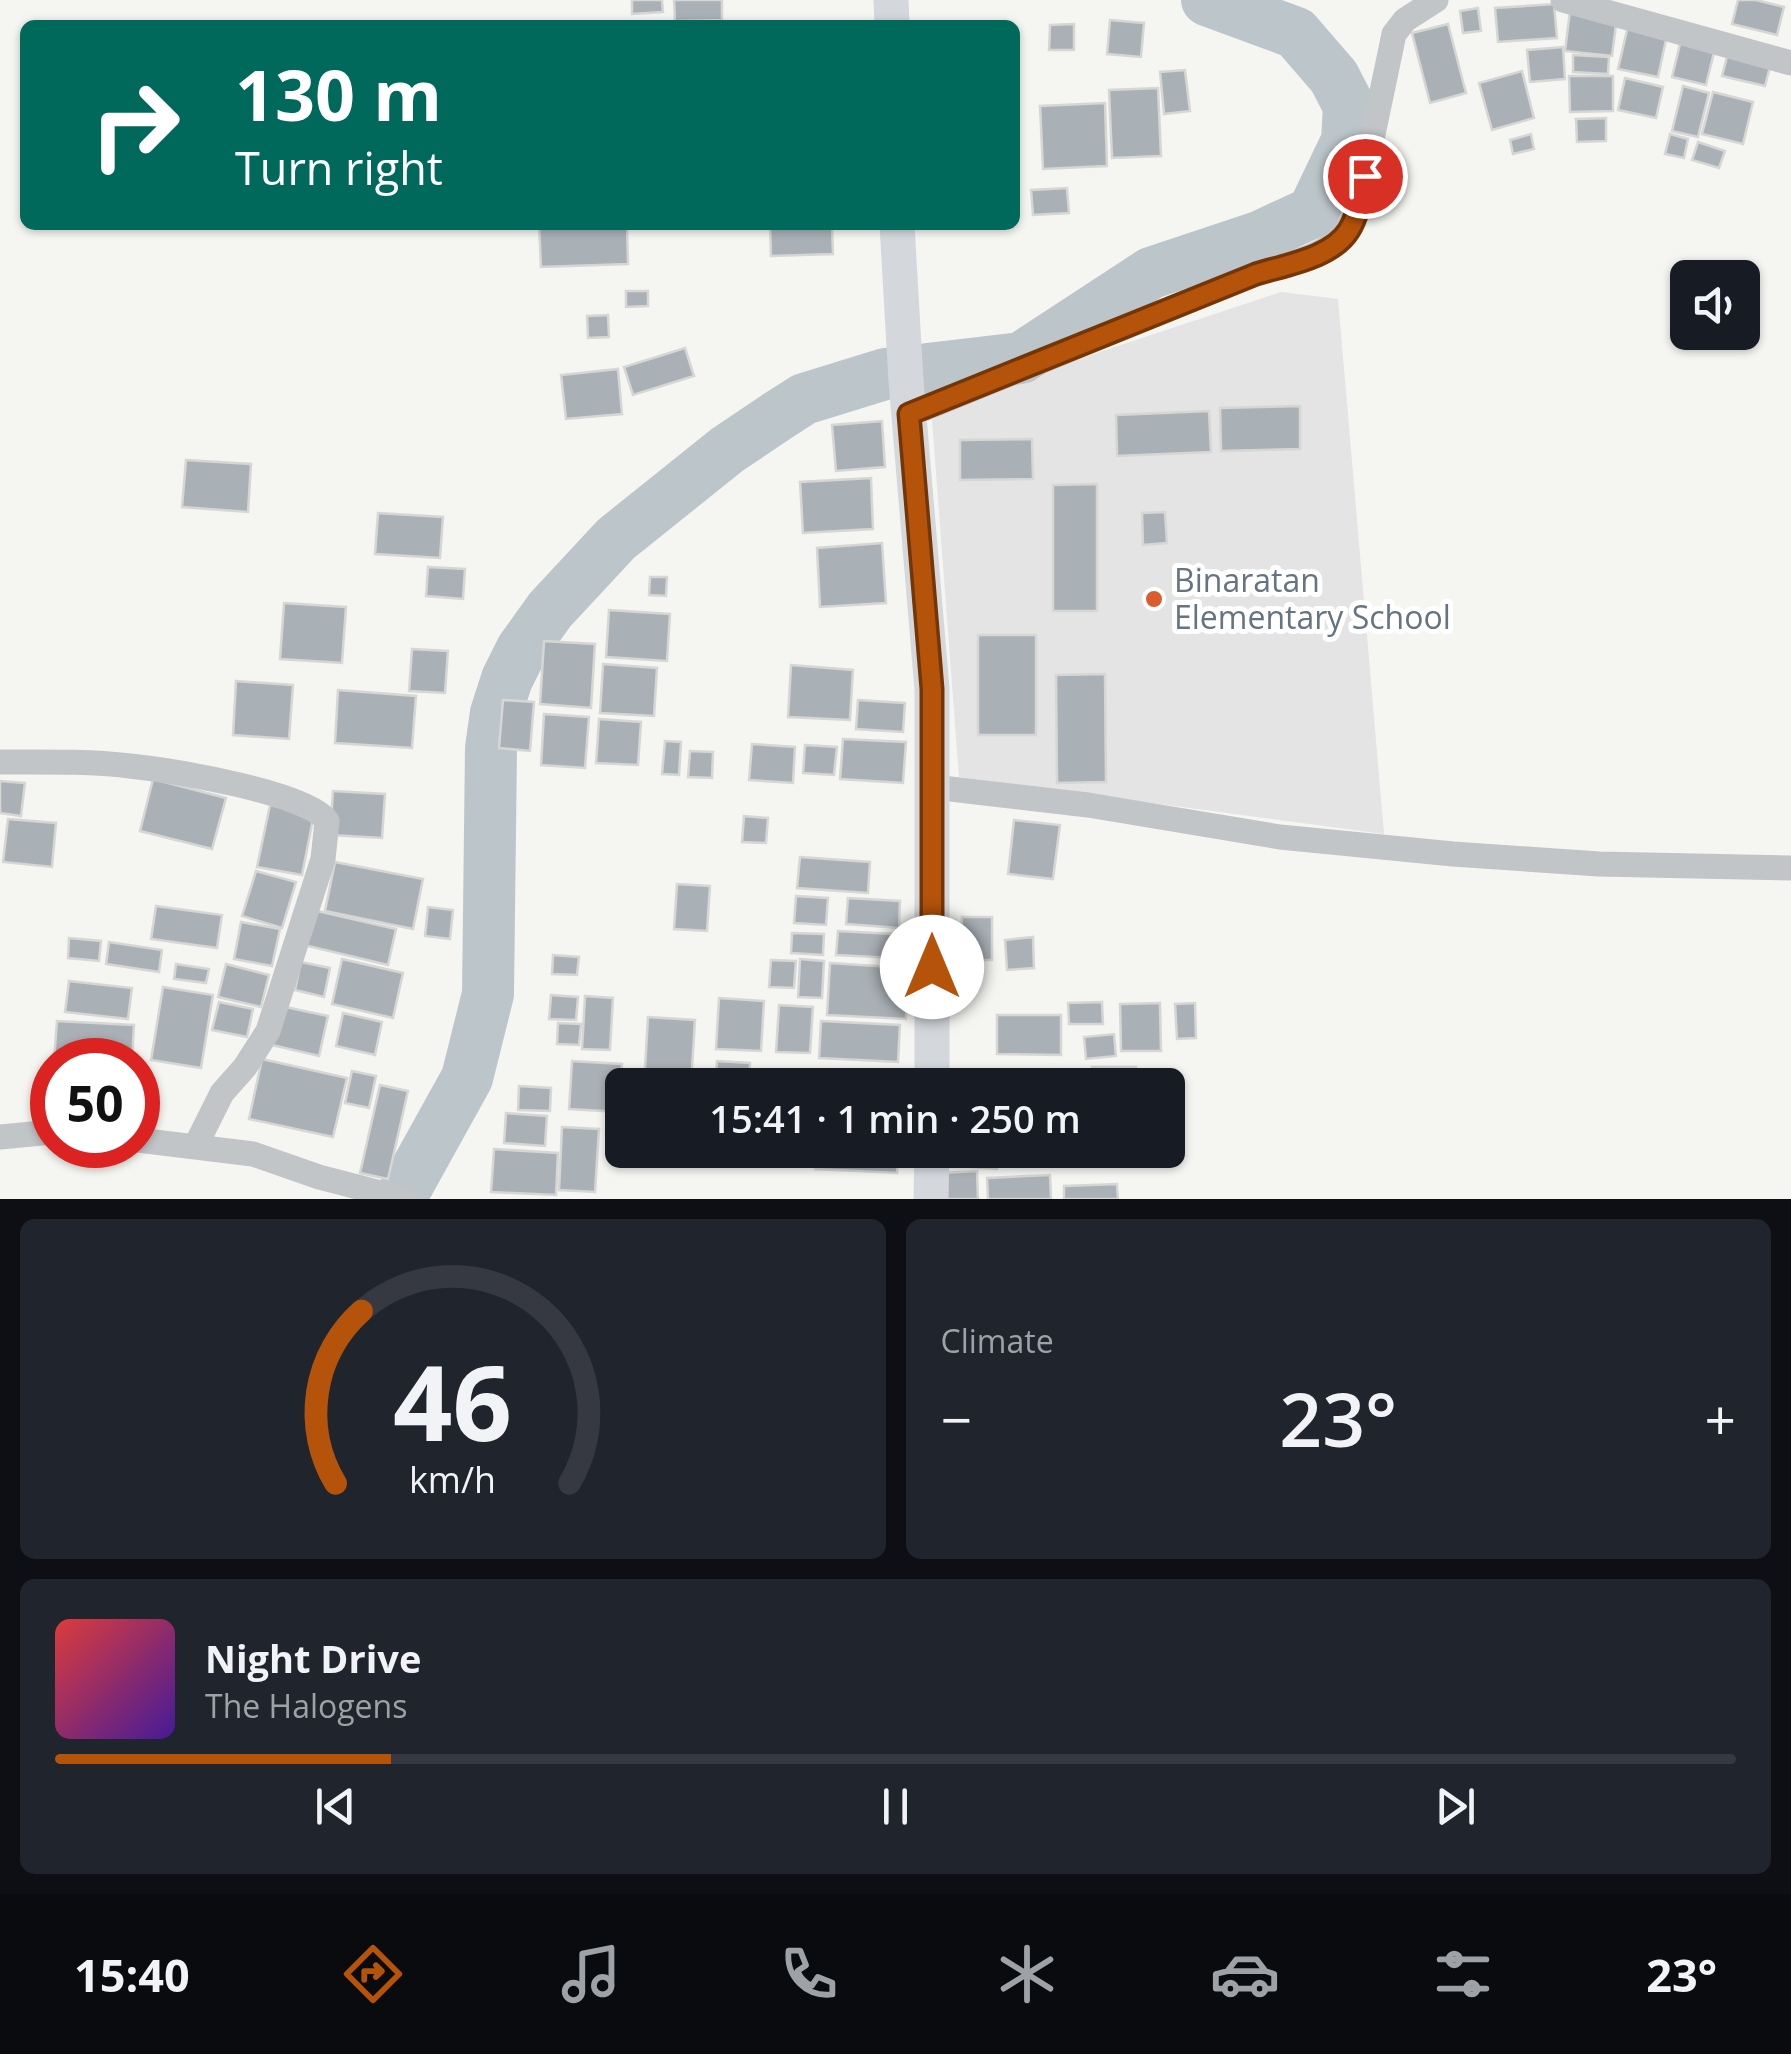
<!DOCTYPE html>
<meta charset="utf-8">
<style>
:root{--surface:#171b24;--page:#20242c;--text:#f1f3f6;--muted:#9ea1a6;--line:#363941;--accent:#b45309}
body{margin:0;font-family:"Open Sans",sans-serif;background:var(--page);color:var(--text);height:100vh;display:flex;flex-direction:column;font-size:38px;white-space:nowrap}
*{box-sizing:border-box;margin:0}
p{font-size:32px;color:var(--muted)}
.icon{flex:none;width:55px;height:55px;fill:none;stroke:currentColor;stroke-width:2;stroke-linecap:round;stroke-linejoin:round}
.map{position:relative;height:1199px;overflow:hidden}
.drawer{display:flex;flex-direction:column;gap:20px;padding:20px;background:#0d0f14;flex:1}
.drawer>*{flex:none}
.hud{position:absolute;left:20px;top:20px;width:1000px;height:210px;border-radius:15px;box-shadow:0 2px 8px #0004;background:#00695c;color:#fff;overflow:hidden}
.tools{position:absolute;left:1670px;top:260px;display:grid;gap:20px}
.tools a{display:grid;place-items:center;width:90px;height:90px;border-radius:15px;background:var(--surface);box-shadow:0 2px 8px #0004;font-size:50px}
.speed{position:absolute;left:30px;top:1038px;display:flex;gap:20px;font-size:50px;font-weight:700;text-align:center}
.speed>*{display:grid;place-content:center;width:130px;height:130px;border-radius:50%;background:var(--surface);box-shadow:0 2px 8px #0004;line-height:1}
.speed .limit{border:15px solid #d22;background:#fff;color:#111}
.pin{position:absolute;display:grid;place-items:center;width:85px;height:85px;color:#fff;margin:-42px;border:5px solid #fff;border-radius:50%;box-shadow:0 2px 10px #0007}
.me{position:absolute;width:110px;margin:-55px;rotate:0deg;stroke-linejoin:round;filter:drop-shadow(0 0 8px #0008)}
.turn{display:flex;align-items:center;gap:35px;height:210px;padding:0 50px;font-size:45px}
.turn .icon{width:130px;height:130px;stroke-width:2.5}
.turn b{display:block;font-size:70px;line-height:85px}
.big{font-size:75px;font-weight:600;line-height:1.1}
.drawer .tile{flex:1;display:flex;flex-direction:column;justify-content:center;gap:15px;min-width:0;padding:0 35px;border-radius:15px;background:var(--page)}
.drawer .dial{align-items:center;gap:0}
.dial svg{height:260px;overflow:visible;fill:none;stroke:var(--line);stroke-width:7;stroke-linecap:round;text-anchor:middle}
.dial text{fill:var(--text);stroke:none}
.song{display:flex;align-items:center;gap:30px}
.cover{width:120px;height:120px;border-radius:15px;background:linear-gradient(135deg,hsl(0 70% 55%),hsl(260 70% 35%))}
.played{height:10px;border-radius:5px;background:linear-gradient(90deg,var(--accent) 20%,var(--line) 20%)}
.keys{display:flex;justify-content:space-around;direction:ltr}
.heat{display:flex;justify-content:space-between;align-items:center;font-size:55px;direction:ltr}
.drawer .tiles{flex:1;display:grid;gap:20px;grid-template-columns:1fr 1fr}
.tile:last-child{grid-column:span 2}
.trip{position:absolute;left:605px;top:1068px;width:580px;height:100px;border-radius:15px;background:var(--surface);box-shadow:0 2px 8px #0004;font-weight:600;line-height:100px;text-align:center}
.tab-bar{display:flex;height:160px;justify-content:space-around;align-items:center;background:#090b0e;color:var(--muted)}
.tab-bar .icon{width:70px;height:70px}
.tab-bar .on{color:var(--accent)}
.tab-bar b{font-size:45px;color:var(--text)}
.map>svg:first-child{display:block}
.built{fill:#e3e4e3}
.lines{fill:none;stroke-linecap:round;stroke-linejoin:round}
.river{stroke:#bcc5ca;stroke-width:52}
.building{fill:#aab1b6;stroke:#d6d7d4;stroke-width:2.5}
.street{stroke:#c1c5c8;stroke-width:25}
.secondary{stroke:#d4d8dc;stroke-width:35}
.route-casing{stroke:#753606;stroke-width:25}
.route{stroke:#b45309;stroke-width:18}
.poi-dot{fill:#da5d2d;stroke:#fff;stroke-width:4}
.labels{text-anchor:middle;stroke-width:10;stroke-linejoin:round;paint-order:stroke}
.poi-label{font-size:32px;fill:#667481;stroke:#fff;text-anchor:start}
</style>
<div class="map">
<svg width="1791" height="1199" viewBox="0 0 1791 1199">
<rect width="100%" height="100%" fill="#f5f5f2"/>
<path class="built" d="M1281,292l57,7 46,535 -425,-57 -27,-357 44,-27z"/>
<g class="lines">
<path class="river" d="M401,1197l66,-119 21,-84 3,-246 5,-35 11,-34 15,-30 28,-39 66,-71 111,-89 49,-33 28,-18 81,-25 136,-16 130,-85 108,-36 54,-25 34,-71 2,-35 -15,-29 -38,-44 -89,-33"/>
</g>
<g class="building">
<path d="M632,0h30l1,12 -31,2z"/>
<path d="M674,0h48v20l-47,1z"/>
<path d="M1738,0h18l28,7 -7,28 -45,-11z"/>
<path d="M1554,4l3,34 -59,4 -3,-34z"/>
<path d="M1478,8l3,23 -18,2 -3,-22z"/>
<path d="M1570,11l47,6 -5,39 -47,-5z"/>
<path d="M1110,20l34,3 -3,34 -34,-3z"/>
<path d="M1074,24v26h-25l1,-25z"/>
<path d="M1448,24l18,69 -36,10 -18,-70z"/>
<path d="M1628,26l39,9 -9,42 -40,-8z"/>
<path d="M1682,36l34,8 -10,41 -34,-8z"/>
<path d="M1563,47l2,32 -35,3 -3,-32z"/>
<path d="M1729,49l43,10 -7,27 -43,-10z"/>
<path d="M1573,55l36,2 -1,17 -35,-2z"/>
<path d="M1185,70l5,41 -26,3 -4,-42z"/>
<path d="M1522,71l12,47 -42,12 -13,-47z"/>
<path d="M1569,76h44v35l-43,1z"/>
<path d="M1625,78l38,9 -7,31 -38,-8z"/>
<path d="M1683,86l26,7 -11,44 -26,-6z"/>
<path d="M1158,88l3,68 -49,2 -3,-68z"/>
<path d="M1713,92l40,10 -10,42 -41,-10z"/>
<path d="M1105,103l2,63 -64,3 -3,-63z"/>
<path d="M1606,118v23l-29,1 -1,-23z"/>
<path d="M1531,134l3,15 -21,5 -3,-14z"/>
<path d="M1670,134l18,5 -4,19 -19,-4z"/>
<path d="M1698,142l27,9 -6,17 -27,-8z"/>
<path d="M1067,188l2,25 -36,2 -2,-25z"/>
<path d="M539,225h88l1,39 -87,3z"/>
<path d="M770,225h62l1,29 -62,2z"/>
<path d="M626,291h22v15l-22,1z"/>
<path d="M608,315l1,22 -21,1 -1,-22z"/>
<path d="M685,348l9,28 -61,19 -9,-28z"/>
<path d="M618,369l4,45 -56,5 -5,-44z"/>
<path d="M1300,406v43l-79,2 -1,-43z"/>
<path d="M1209,411l2,41 -94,4 -1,-41z"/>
<path d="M882,421l3,46 -49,4 -4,-46z"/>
<path d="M1032,439l1,40 -73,1v-40z"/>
<path d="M186,460l65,4 -3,48 -66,-5z"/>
<path d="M871,478l2,51 -70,4 -3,-51z"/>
<path d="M1097,484v127h-44v-126z"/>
<path d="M1165,512l2,31 -24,2 -1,-32z"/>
<path d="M378,513l65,4 -3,41 -65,-4z"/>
<path d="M882,543l4,60 -66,4 -3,-59z"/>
<path d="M428,567l37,2 -2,30 -37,-3z"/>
<path d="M650,577h17l-1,19 -17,-1z"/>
<path d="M284,603l62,4 -4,56 -62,-4z"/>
<path d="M609,610l61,4 -3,47 -61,-4z"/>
<rect x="978" y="635" width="58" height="100"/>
<path d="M544,641l51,3 -4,64 -51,-4z"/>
<path d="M412,649l36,2 -3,42 -36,-2z"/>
<path d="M603,664l54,4 -3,48 -54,-3z"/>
<path d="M791,665l62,5 -3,50 -62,-3z"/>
<path d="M1105,674l1,108 -49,1 -1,-108z"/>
<path d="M236,681l57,4 -4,54 -56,-4z"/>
<path d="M338,690l78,6 -4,52 -77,-5z"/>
<path d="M503,700l31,2 -4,49 -31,-3z"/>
<path d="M858,700l47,3 -2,29 -47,-3z"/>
<path d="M544,714l45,3 -4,51 -44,-3z"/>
<path d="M599,719l42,3 -3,43 -42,-2z"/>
<path d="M843,739l63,3 -3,41 -63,-4z"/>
<path d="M665,741l16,1 -2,33 -17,-1z"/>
<path d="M752,744l43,3 -2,36 -44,-3z"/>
<path d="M805,745l32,2 -3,28 -31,-2z"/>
<path d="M690,751l23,1 -1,26 -24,-1z"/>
<path d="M153,779l73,19 -14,51 -72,-18z"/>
<path d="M0,781l25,2 -4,33 -21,-3z"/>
<path d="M333,791l52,3 -3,44 -52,-3z"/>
<path d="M270,805l44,9 -12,61 -45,-8z"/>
<path d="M744,816l24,2 -2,25 -24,-1z"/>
<path d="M8,819l48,4 -4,44 -49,-5z"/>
<path d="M1014,820l46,5 -7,54 -45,-5z"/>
<path d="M800,857l70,5 -2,31 -71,-5z"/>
<path d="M335,862l88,17 -10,50 -88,-18z"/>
<path d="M256,871l40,11 -14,46 -40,-12z"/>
<path d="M677,884l33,2 -3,45 -33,-2z"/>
<path d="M796,896l32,2 -2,27 -32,-2z"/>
<path d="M848,898l52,3 -1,27 -53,-4z"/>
<path d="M156,906l66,9 -5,33 -66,-9z"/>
<path d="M428,907l25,3 -3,29 -25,-3z"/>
<path d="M313,910l83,19 -8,36 -84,-20z"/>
<path d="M962,917h30v43h-31z"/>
<path d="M241,922l39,7 -8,37 -38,-7z"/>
<path d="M838,931l56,3 -1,24 -57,-3z"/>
<path d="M792,933l32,1 -1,21 -32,-2z"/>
<path d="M1033,937l1,31 -27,2 -2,-30z"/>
<path d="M69,938l32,3 -2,20 -31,-3z"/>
<path d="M109,942l53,8 -3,22 -53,-8z"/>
<path d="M553,955l26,2 -2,18 -25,-1z"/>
<path d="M342,959l61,14 -10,45 -61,-14z"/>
<path d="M800,959l24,2 -2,37 -24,-1z"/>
<path d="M771,960l25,1 -2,27 -25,-1z"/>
<path d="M301,962l29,6 -6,29 -29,-7z"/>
<path d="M830,963l79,5 -3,51 -79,-4z"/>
<path d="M176,964l33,5 -3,14 -32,-4z"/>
<path d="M226,964l43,11 -8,32 -43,-10z"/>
<path d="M69,981l63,7 -4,31 -63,-7z"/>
<path d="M163,987l50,8 -12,73 -50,-8z"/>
<path d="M551,995l27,2 -2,23 -27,-1z"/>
<path d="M585,996l28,2 -3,52 -28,-1z"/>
<path d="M719,998l45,3 -3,50 -45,-2z"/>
<path d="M219,1002l34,7 -6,28 -35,-7z"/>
<path d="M1102,1002l1,22h-34l-1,-21z"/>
<path d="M1160,1003l1,48h-40l-1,-47z"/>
<path d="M1195,1003l1,35 -19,1 -2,-35z"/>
<path d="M779,1005l34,2 -3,46 -34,-1z"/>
<path d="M281,1006l47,10 -9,40 -47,-11z"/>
<path d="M343,1013l39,9 -7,33 -39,-9z"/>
<path d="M997,1015h64v40l-64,-1z"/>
<path d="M648,1017l47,3 -4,65h-47z"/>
<path d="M57,1021l77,4 -2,35h-78z"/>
<path d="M821,1021l79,4 -2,37 -79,-4z"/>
<path d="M558,1023l23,1 -2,21 -22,-1z"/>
<path d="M1114,1034l2,22 -30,3 -2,-22z"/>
<path d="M262,1059l85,19 -14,59 -84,-18z"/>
<path d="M572,1061l50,3 -3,48 -50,-3z"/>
<path d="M717,1061l33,2 -1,22h-34z"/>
<path d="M1092,1067h44v18h-45z"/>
<path d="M352,1071l24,5 -7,32 -24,-5z"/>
<path d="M761,1072l37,2v11h-38z"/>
<path d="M1066,1072l1,13h-59v-9z"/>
<path d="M380,1085l28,6 -20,88 -28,-6z"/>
<path d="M519,1086l32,2 -1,23 -32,-1z"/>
<path d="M506,1113l41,3 -2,30 -41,-3z"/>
<path d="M562,1127l37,2 -4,63 -36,-2z"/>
<path d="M494,1149l64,4 -2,42 -65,-3z"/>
<path d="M746,1150h67v8l-67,-4z"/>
<path d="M816,1150h82l-1,23 -82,-4z"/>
<path d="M946,1150h52l-1,19 -52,-4z"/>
<path d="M977,1171l1,28h-34l-2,-26z"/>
<path d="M1050,1175l1,24h-63l-1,-21z"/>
<path d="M1117,1184l1,15h-54v-13z"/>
</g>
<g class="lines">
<g class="street">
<path d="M1563,0l228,63"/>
<path d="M909,415l346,-141c44,-14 83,-17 102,-63l37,-177 11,-14 31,-20"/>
<path d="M0,762c43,0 87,-1 130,4 38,4 178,26 197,55l-4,38 -55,172 -23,36 -23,26 -26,52"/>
<path d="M933,787l155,18 192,32 173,17 146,10 192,4"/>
<path d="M0,1137l52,-5"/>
<path d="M138,1140l115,14 66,23 85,22"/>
</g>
<g class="secondary">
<path d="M891,0l1,25"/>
<path d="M897,225l9,156 26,308v396"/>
<path d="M931,1199l1,-49"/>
</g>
</g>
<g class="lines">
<defs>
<path id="route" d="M932,967v-278l-23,-275 347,-140c29,-9 76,-16 93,-44 10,-16 12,-37 16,-54"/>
</defs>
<use href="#route" class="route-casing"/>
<use href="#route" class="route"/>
</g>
<circle class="poi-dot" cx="1154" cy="599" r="10"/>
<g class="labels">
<g class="poi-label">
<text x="1174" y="592">Binaratan<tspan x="1174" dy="37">Elementary School</tspan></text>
</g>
</g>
</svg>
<div class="tools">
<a><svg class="icon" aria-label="sound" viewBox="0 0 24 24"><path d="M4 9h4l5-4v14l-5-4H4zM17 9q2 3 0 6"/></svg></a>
</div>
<div class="speed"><div class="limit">50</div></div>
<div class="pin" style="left:1365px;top:176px;background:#d93025"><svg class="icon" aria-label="arrive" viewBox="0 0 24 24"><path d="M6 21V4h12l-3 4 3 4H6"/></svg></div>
<svg class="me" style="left:932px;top:967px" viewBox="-20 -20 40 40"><circle r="19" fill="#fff"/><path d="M0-13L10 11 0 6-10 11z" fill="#b45309"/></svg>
<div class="trip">15:41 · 1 min · 250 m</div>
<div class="hud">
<div class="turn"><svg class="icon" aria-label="right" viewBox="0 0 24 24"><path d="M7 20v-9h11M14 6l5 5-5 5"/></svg><div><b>130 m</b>Turn right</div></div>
</div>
</div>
<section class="drawer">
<div class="tiles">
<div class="tile dial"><svg viewBox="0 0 100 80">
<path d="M14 69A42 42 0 1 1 86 69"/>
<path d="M14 69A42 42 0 0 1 22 16" stroke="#b45309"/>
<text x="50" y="56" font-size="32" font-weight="700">46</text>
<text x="50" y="72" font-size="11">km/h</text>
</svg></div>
<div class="tile"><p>Climate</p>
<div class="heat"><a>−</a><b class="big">23°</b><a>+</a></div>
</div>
<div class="tile">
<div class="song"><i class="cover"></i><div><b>Night Drive</b><p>The Halogens</p></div></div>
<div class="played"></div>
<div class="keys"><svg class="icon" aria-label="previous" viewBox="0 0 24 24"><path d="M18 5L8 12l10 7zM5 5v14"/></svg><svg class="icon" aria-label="pause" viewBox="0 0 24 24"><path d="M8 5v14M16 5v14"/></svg><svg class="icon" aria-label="next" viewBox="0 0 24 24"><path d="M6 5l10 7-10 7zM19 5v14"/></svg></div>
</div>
</div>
</section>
<nav class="tab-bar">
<b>15:40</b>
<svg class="icon on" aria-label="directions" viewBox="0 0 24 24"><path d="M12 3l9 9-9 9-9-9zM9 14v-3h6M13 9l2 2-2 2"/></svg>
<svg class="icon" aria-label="music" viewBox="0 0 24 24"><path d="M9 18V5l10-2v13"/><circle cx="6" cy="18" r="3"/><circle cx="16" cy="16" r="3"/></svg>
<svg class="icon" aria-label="phone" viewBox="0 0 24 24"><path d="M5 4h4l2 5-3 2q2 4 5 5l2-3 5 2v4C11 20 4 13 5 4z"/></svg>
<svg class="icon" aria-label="climate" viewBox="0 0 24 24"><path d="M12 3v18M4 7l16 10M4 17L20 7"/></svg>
<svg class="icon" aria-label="car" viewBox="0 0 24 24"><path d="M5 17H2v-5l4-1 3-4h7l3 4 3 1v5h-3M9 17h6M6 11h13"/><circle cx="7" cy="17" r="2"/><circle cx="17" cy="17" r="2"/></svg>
<svg class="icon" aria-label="filters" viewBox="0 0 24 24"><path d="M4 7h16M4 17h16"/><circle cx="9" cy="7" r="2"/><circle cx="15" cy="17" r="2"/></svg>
<b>23°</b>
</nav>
